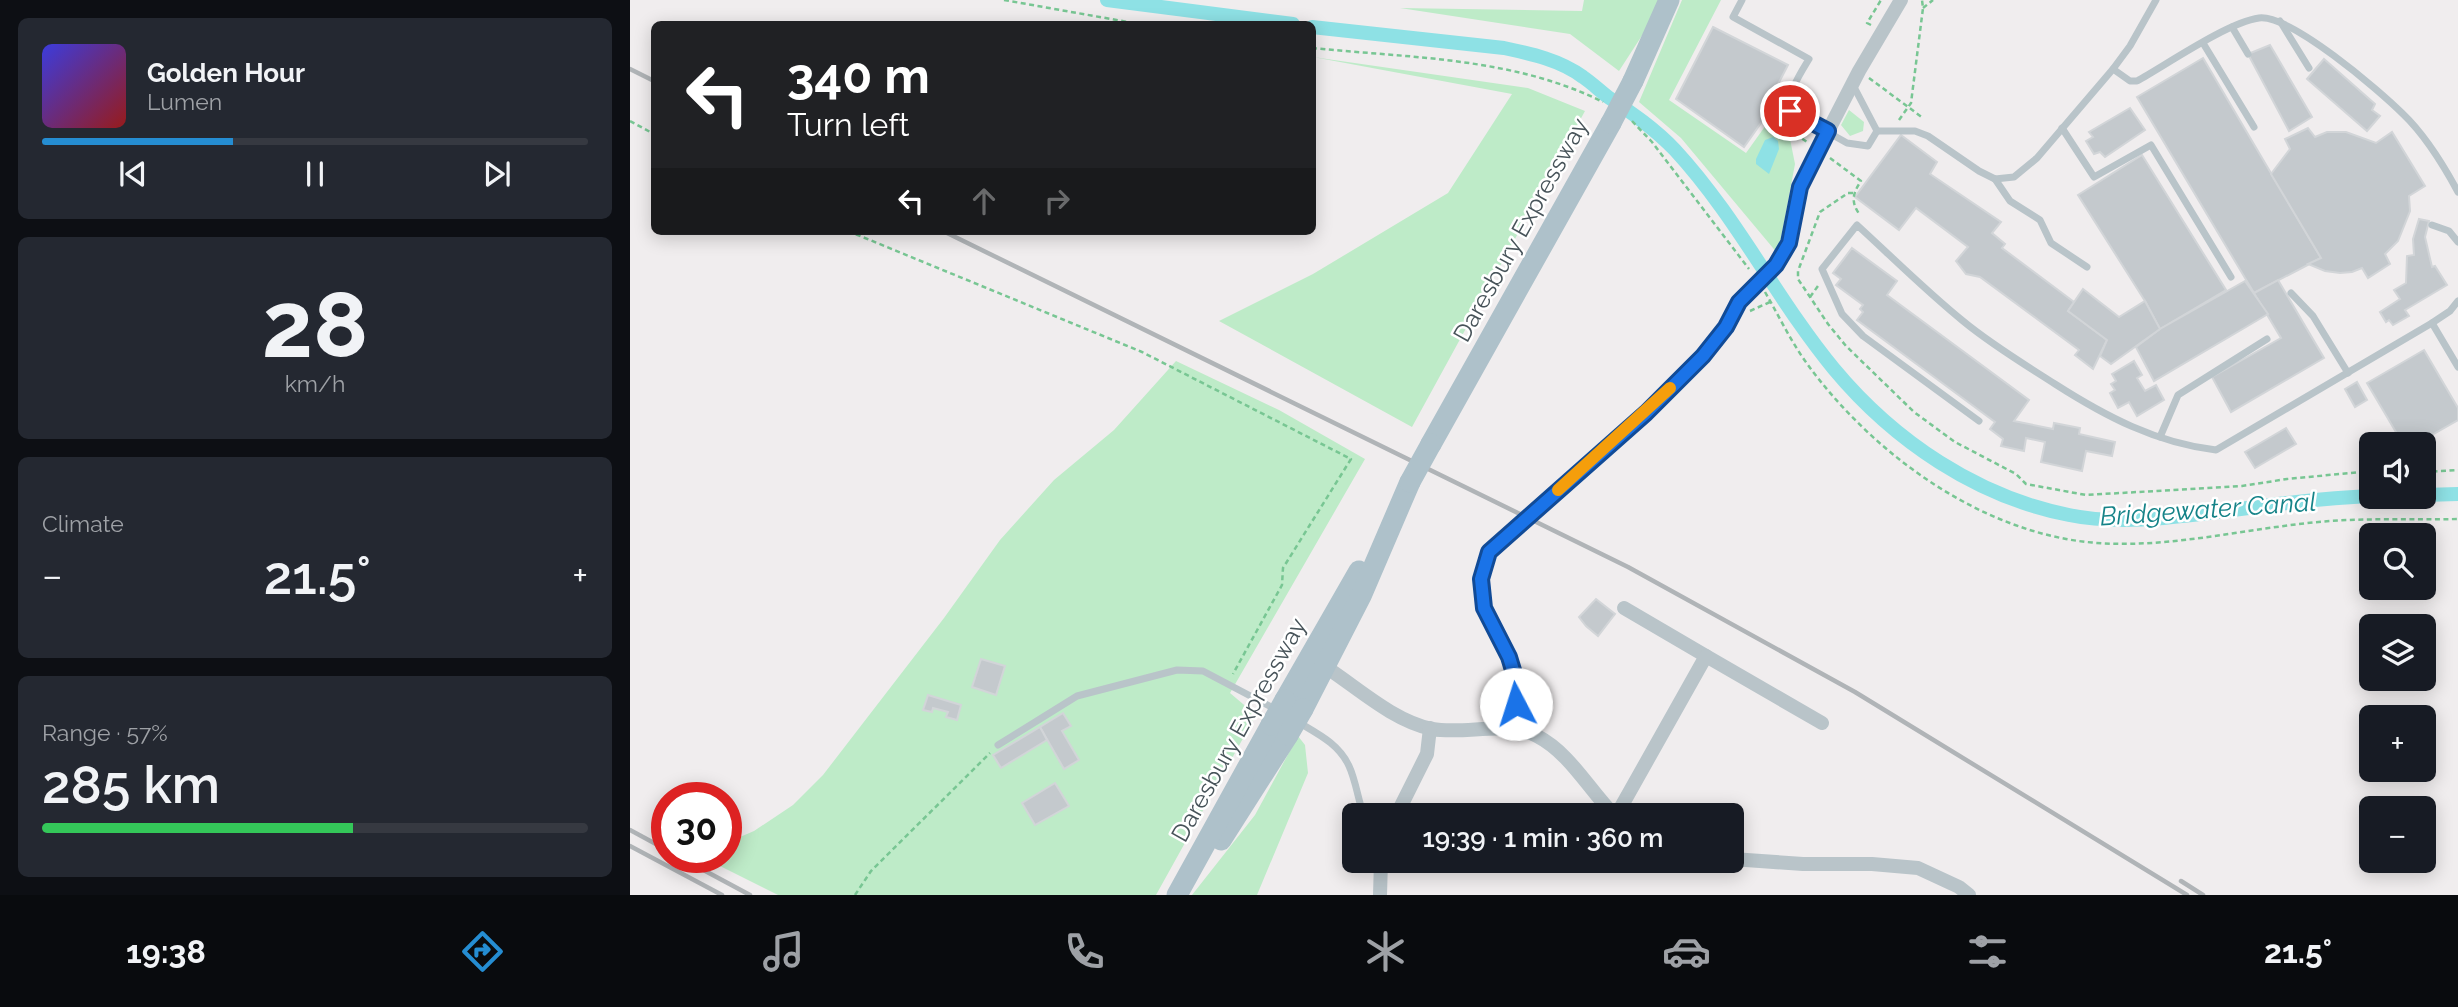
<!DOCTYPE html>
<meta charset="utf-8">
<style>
:root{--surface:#171b24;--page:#242831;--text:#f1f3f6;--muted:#9ea1a6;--line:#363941;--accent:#258dd2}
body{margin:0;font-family:Raleway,sans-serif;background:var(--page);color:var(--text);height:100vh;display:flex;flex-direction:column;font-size:26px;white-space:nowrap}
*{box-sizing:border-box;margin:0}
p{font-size:23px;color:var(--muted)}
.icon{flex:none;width:38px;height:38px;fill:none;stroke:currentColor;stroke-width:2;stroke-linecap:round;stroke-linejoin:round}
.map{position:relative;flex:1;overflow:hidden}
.panel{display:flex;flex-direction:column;gap:18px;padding:18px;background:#0d0f14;width:630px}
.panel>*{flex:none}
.banner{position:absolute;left:21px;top:21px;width:665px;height:214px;border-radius:10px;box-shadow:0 4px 18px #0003;background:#202124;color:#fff;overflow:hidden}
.fabs{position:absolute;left:1729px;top:432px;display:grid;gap:14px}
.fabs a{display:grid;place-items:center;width:77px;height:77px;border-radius:10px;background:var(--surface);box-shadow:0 4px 18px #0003;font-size:35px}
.speed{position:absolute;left:21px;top:782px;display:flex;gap:14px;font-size:35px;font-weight:700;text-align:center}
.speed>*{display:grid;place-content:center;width:91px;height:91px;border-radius:50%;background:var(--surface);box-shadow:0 4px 18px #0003;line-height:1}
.speed .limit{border:10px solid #d22;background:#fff;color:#111}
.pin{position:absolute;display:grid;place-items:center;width:60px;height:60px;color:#fff;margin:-30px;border:4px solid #fff;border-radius:50%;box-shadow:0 2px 7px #0007}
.me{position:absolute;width:77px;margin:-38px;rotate:355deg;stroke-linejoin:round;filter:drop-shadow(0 0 5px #0008)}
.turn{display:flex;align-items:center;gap:24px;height:147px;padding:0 21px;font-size:32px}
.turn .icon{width:91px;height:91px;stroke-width:2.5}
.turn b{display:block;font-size:49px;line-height:60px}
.lanes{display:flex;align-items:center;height:66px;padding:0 21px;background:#0003;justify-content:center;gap:35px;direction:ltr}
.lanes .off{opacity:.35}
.big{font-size:52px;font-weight:600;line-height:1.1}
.panel .card{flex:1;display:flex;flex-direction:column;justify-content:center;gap:10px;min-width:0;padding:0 24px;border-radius:10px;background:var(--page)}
.panel .dial{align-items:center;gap:0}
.dial b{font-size:91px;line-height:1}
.song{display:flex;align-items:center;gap:21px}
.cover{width:84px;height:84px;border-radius:10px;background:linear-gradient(135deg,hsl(240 70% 55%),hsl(0 70% 35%))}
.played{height:7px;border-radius:4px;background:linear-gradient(90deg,var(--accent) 35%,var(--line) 35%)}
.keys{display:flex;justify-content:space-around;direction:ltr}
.heat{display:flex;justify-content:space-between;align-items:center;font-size:38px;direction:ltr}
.charge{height:10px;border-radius:5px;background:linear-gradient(90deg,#34c759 57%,var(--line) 0)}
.trip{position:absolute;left:712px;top:803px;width:402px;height:70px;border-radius:10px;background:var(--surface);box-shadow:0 4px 18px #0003;font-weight:600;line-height:70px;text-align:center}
.menu{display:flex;height:112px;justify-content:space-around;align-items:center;background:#090b0e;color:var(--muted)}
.menu .icon{width:49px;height:49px}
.menu .current{color:var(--accent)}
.menu b{font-size:32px;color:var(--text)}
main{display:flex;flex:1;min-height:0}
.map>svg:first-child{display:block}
.green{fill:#beebc8}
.water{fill:#8ee1e5}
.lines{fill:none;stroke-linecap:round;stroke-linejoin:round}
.canal{stroke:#8ee1e5;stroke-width:14}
.building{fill:#c4c9cd;stroke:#d2d5d8;stroke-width:2}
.path{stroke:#78c693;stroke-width:2.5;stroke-dasharray:5 3.5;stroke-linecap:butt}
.service{stroke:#b9c4c9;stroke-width:7}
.minor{stroke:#b9c4c9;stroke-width:14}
.primary{stroke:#aec1ca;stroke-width:21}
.rail{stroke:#b0b4b7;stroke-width:4.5}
.minor-bridge{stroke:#b9c4c9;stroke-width:14}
.primary-bridge{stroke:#aec1ca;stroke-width:21}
.route-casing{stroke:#114b97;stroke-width:18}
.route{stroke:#1a73e8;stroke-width:12}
.slow{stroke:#f59e0b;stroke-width:12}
.labels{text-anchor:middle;stroke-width:5;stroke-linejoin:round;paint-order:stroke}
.street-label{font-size:24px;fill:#475359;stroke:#fff}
.water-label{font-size:26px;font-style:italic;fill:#158388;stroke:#fff}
</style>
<main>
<section class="panel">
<div class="card">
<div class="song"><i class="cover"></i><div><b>Golden Hour</b><p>Lumen</p></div></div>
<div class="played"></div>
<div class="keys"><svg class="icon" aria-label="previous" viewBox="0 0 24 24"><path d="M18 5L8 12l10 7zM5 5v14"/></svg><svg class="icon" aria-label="pause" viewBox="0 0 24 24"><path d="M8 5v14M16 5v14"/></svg><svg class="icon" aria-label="next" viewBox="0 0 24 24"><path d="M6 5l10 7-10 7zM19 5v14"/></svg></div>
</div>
<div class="card dial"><b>28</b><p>km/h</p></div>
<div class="card"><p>Climate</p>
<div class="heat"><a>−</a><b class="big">21.5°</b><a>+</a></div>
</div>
<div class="card"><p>Range · 57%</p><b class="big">285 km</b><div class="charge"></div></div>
</section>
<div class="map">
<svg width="1828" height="895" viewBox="0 0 1828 895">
<rect width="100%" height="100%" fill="#f0edee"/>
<g class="green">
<path d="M954,0h81l-46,71 -49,-37 -170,-26 182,3z"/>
<path d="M1052,0h39l-52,100 77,53 30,-42 14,28 5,25 -17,90 -97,-116 -42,-36z"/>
<path d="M683,57l215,31 57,23 -173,316 -193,-106 94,-47 135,-81 64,-99z"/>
<path d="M1219,110l15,12 -1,9 -13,5 -9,-11z"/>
<path d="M546,361l103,49 86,49 -135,234 26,22 -100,180h-378l-74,-37h22v-15l28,-12 39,-26 30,-30 121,-157 56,-78 54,-60 60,-50z"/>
<path d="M668,736l7,9 3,28 -51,122h-65l63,-80z"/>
</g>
<path class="water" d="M1143,137l5,4 1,8 -10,25 -13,-10v-5l9,-19z"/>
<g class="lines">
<g class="canal">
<path d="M477,0l186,24"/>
<path d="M682,27l192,21c28,6 56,12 79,29 9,6 17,14 25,20 24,16 47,32 67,53 62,67 102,150 159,219 60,72 143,128 235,146 48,10 101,3 149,-3 51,-7 102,-14 153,-16"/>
<path d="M1794,495l34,-1"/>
</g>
</g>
<g class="building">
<path d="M1083,27l75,38 -14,27 6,4 -36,51 -68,-48z"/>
<path d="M1640,45l42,72 -23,14 -41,-77z"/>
<path d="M1573,58l118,200 -67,35 -117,-196z"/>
<path d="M1694,59l51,45 -3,6 8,6 -13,15 -60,-52z"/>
<path d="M1500,108l15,22 -40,27 -5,-5 -6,2 -8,-13 7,-4 -4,-5z"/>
<path d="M1678,128l7,9 12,-5h19l30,11 16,-11 33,54 -16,10 1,15 -12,30 -13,13 5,10 -22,14 -6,-10 -10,4 -12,1 -15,-2 -17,-7 13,-6 -50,-84 19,-25 -5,-10z"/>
<path d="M1271,135l36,27 -7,12 71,48 -9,11 13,11 -3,4 72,54 -6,9 39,29 -14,29 -18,-14 4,-5 -99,-73 -14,-3 -10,-13 12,-14 -52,-39 -17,22 -44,-33z"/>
<path d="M1512,155l84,135 -66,39 -15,-28 -67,-106z"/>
<path d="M1789,219l10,2 -4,16 7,30 3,-1 12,19 -42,25 4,6 -16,9 -4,-5 -3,2 -6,-10 20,-13 -6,-9 12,-7 1,-27 7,-1 -1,-16z"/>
<path d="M1222,248l45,33 -10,14 142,105 -15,21 39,8 1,-6 26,5 -1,6 36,8 -3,14 -26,-5 -4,20 -41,-9 4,-20 -19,-4 -2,13 -23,-5 2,-7 -13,-10 5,-7 -138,-102 6,-8 -3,-3 3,-4 -27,-20 5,-6 -8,-6z"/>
<path d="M1648,280l46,78 -93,54 -19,-35 69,-39 -27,-45z"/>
<path d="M1615,281l23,33 -114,67 -18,-34 24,-18z"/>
<path d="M1453,289l36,28 26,-16 15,28 -49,35 -11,-8 7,-16 -39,-29z"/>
<path d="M1794,350l34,58v12l-42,24h-13l-36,-61z"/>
<path d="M1504,361l8,14 -5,3 8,13 11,-6 8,15 -27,16 -8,-14 -11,6 -8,-15 5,-3 -4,-6 5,-3 -4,-7z"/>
<path d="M1727,382l10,18 -12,7 -10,-18z"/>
<path d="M1656,428l10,16 -41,24 -10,-16z"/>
<path d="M966,599l19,15 -17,22 -12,-10 -7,-9z"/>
<path d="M351,659l24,7 -9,29 -24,-8z"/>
<path d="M298,695l33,10 -4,15 -11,-3 2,-5 -15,-4 -1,4 -9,-2z"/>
<path d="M433,713l8,13 -9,5 17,29 -15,9 -24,-42z"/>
<path d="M410,727l7,13 -46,28 -8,-13z"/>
<path d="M425,783l14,23 -34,19 -13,-22z"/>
</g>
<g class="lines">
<g class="path">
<path d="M374,0l135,24"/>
<path d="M1293,8l10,-8"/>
<path d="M1241,25l-4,-2 14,-23"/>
<path d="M682,48c98,10 201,9 291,54"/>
<path d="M1239,78l54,40"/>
<path d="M1137,115l40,27"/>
<path d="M1269,120l12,-17 12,-95 -1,-8"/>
<path d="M0,121l24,13"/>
<path d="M1002,121l20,21 97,127"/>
<path d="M1200,158l31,23c-9,13 -10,22 -1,34"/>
<path d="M1223,193h-5l-28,19 -22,59v8l30,45 18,22 68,66 41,30 61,32 10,10 60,11 156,-9 45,-7 84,-8"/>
<path d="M218,231l294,121 209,107 -68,109 -1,17 -49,89"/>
<path d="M1135,292c14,24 26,50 43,73 60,82 156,155 258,174 87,16 178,-12 265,-18 42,-3 85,-1 127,-2"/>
<path d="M1180,297l8,-11"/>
<path d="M1120,311l20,-9"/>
<path d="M1794,472l34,-2"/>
<path d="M225,895l16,-24 119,-118"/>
</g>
<g class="service">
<path d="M1112,0l-9,17 76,42c-9,15 -22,34 -19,52l57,32 21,3 9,-15"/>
<path d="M1650,21l29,47"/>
<path d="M1602,27l16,27"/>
<path d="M1573,43l51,84"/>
<path d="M1483,69l17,-23 26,-46"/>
<path d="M1223,85l24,46"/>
<path d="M1432,128l32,49 57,-32 80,132"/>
<path d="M1247,131h38l13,5 51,35 16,8 19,-2 23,-19 76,-89 17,12h7c29,-16 91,-59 122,-63 31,-4 120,72 144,96 22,21 41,52 55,78"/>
<path d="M1365,179l15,22 30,19 11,23 36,24"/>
<path d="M1802,225l17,6 9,11"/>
<path d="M1661,293l22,23 35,57"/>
<path d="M1802,323l26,44"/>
<path d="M1349,421l-116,-85 -21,-22 -20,-45 35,-44c35,32 69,66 106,96 29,24 61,43 92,63 50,32 101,59 161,66l216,-127 18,-12 8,-10"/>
<path d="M1530,437l18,-42 89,-56"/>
<path d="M668,722c20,12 41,22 51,44 7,15 9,34 15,50"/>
<path d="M368,745l79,-49 100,-26 26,1 72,38"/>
</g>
<g class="minor">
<path d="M1146,265l13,-22 11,-56 6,-13 53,-103 42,-71"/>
<path d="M917,500l99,-87 57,-57 23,-29 13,-25 15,-17"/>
<path d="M880,533l-21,19 -8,27 3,29 25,49 7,23 -4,48"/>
<path d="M994,608l82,48"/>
<path d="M688,662c36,22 72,58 114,67 34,6 74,-9 105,7 33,17 52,54 78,80"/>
<path d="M766,816l31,-62 3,-26"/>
<path d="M986,816l90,-160 116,67"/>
<path d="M1102,859l71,5h69l46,4 41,19 10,8"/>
<path d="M750,895l1,-34"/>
</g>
<g class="primary">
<path d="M1003,81l36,-81"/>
<path d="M801,444l180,-321"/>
<path d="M655,700l74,-129"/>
<path d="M673,709l58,-113 49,-114"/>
<path d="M591,840l67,-105"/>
<path d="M547,895l94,-170"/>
</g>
<g class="rail">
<path d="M0,69l24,12"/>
<path d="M313,231l685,336 227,125 332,203"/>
<path d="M0,830l37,20"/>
<path d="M0,846l92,49"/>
<path d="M51,858l69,37"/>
<path d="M1551,881l22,14"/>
</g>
<g class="minor-bridge">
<path d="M1124,285l22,-20"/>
<path d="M880,533l37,-33"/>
</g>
<g class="primary-bridge">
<path d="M981,123l22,-42"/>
<path d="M780,482l21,-38"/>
<path d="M641,725l14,-25"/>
<path d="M658,735l15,-26"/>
</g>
</g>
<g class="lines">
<defs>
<path id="route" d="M886,704v-24l-7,-23 -25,-49 -3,-29 8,-27 157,-139 57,-57 23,-29 13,-25 37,-37 13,-22 11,-56 28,-56 -38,-20"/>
</defs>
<use href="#route" class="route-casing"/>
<use href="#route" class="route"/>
<path class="slow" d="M928,490l112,-102"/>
</g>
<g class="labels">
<g class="street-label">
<text transform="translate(891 230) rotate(-61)" y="8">Daresbury Expressway</text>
<text transform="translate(609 730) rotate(-61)" y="8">Daresbury Expressway</text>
</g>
<g class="water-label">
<text transform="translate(1578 509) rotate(-4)" y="9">Bridgewater Canal</text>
</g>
</g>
</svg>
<div class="fabs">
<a><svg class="icon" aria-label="sound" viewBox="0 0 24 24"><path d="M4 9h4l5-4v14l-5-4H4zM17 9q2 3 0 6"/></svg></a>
<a><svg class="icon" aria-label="search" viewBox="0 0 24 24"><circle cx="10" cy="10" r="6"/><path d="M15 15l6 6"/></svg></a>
<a><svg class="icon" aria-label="layers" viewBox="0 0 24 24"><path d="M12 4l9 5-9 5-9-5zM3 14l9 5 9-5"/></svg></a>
<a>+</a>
<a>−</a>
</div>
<div class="speed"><div class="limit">30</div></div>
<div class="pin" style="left:1160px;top:111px;background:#d93025"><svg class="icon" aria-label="arrive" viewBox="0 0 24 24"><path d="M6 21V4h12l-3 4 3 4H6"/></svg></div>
<svg class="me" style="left:886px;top:704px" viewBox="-20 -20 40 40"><circle r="19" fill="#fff"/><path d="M0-13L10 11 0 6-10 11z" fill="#1a73e8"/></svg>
<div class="trip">19:39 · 1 min · 360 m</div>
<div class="banner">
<div class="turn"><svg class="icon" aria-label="left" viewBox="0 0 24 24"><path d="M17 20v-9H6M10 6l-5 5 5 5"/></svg><div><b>340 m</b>Turn left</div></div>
<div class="lanes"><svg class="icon" aria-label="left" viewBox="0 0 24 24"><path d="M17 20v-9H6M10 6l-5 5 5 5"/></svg><svg class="icon off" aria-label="ahead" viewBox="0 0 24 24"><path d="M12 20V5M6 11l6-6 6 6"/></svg><svg class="icon off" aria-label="right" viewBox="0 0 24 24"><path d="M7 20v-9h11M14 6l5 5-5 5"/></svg></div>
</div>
</div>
</main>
<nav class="menu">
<b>19:38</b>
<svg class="icon current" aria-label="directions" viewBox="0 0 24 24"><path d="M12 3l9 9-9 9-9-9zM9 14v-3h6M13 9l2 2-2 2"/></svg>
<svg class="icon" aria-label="music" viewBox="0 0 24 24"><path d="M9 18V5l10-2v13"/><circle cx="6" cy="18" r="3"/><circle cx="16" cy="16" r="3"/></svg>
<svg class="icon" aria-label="phone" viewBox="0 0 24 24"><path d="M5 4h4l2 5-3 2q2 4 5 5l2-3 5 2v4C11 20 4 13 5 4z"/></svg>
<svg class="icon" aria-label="climate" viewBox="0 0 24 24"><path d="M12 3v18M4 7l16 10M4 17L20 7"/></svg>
<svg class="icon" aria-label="car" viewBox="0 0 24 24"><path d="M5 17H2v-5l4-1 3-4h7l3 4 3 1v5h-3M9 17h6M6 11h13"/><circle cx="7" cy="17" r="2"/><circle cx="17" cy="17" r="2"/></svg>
<svg class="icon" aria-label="filters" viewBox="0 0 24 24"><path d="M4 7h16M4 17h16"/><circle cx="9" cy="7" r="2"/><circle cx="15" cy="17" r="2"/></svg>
<b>21.5°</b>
</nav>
